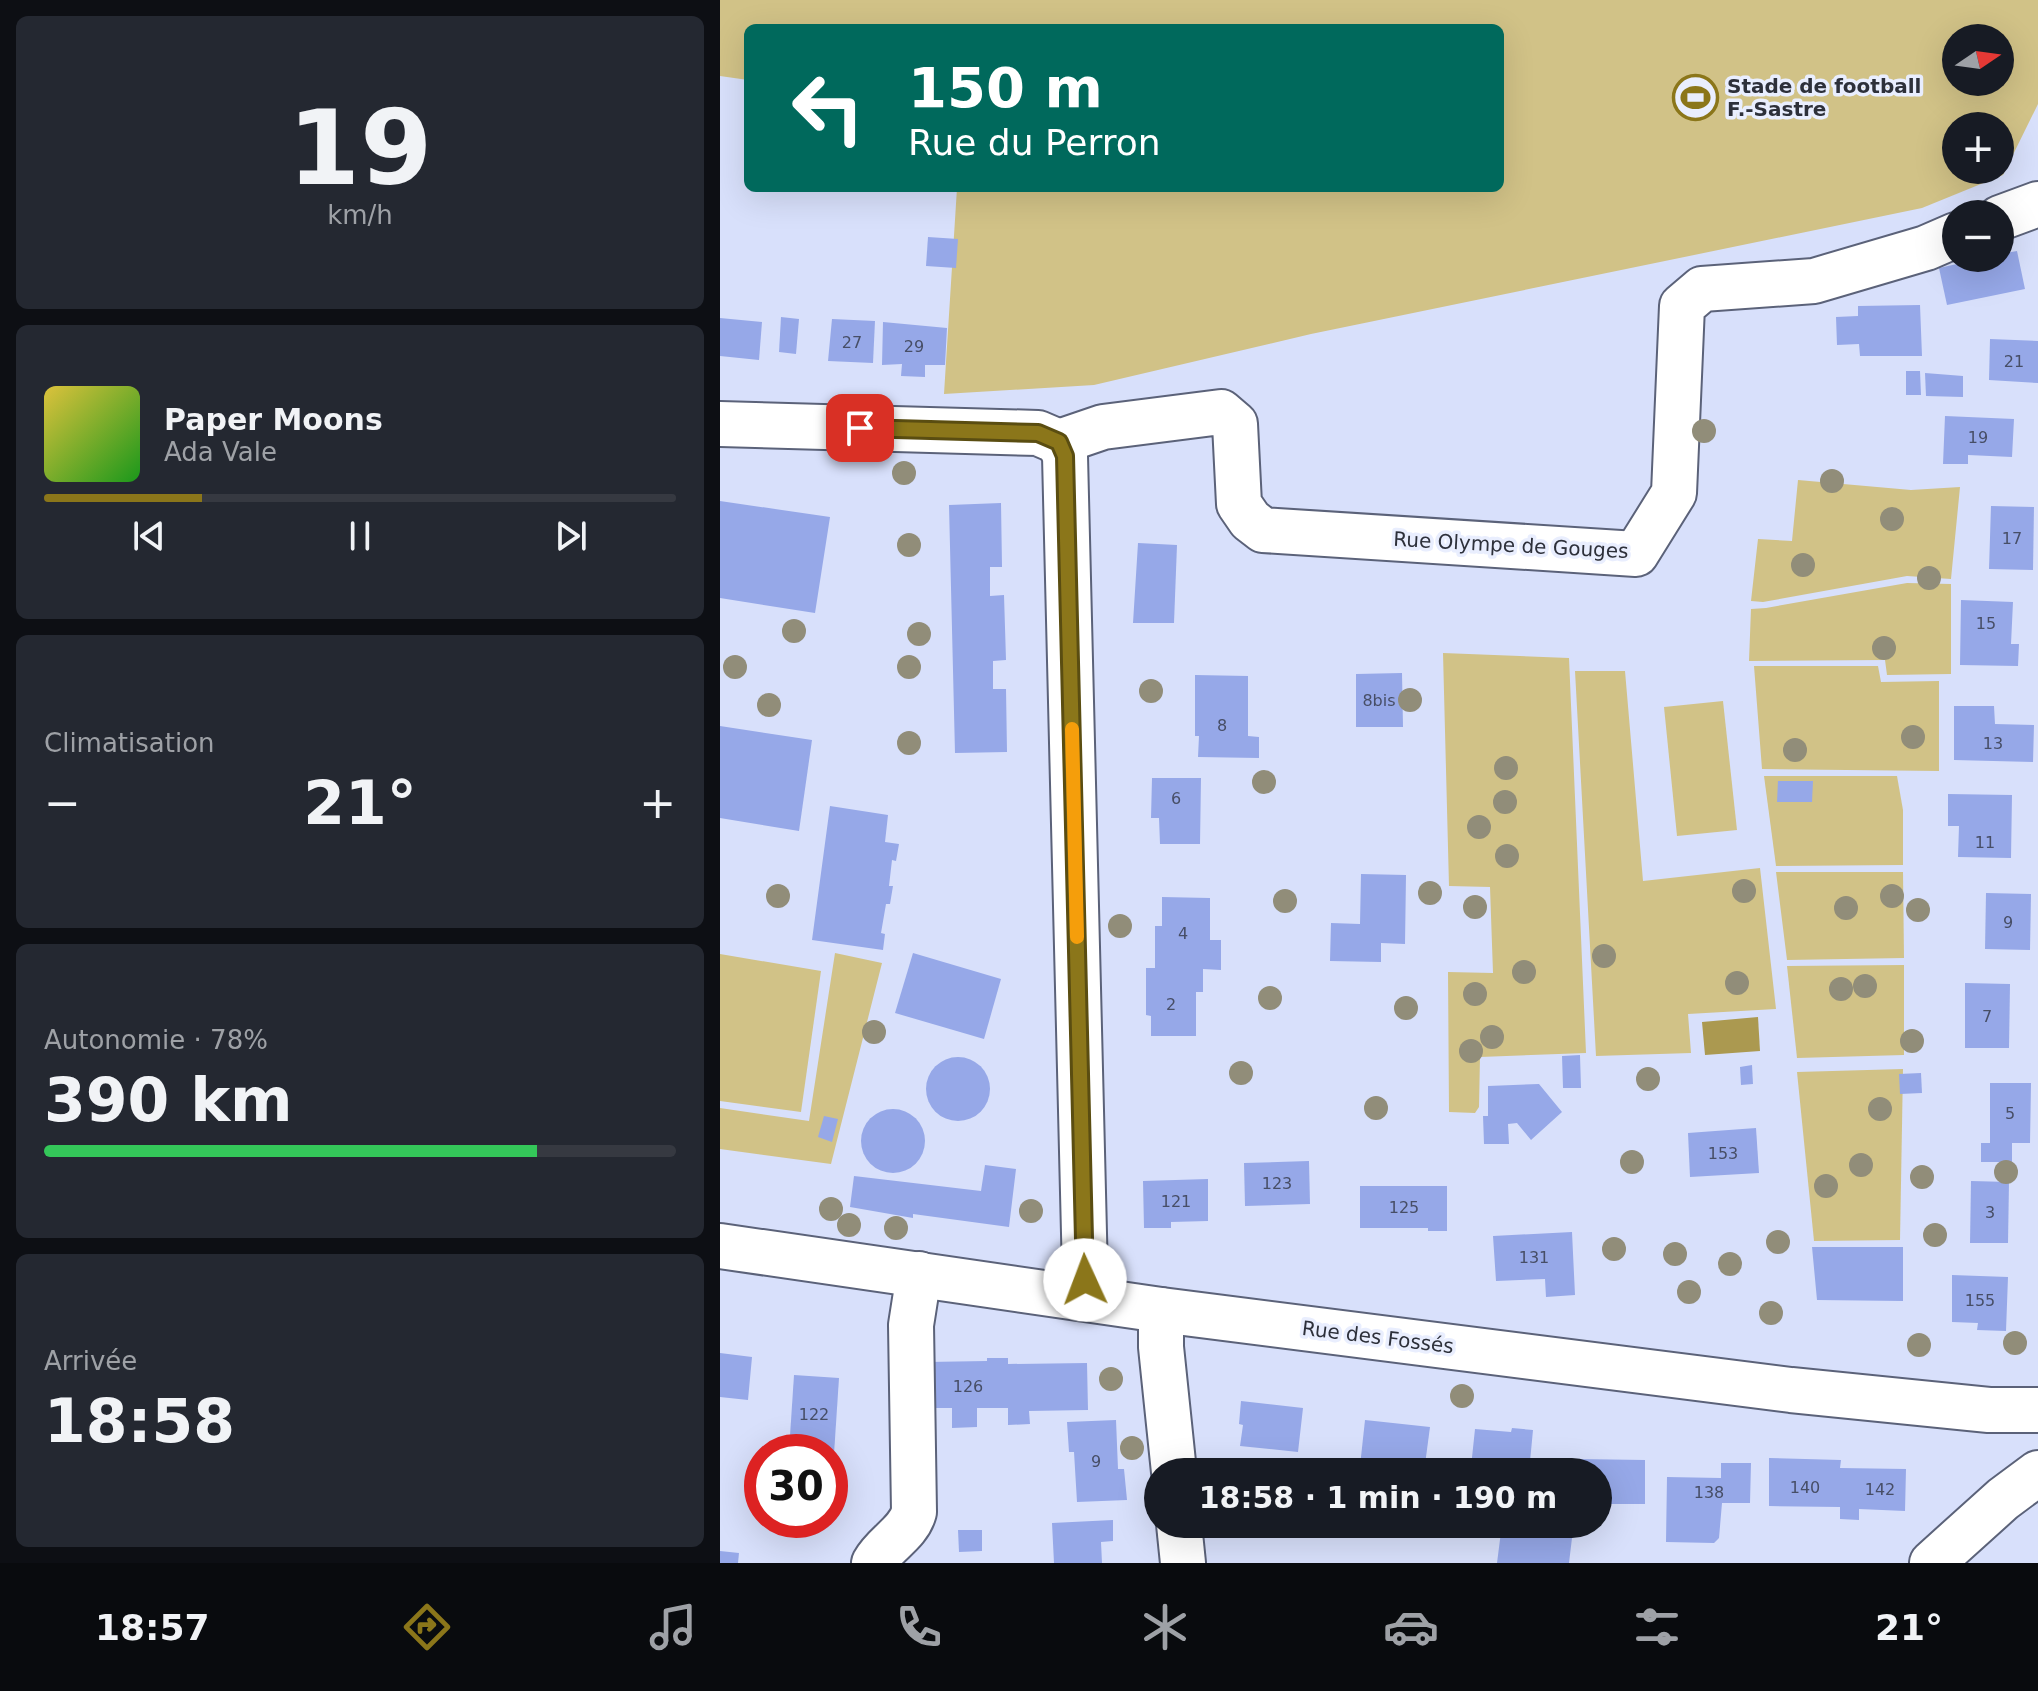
<!DOCTYPE html>
<html lang="fr">
<meta charset="utf-8">
<style>
:root{--surface:#171b24;--page:#242831;--text:#f1f3f6;--muted:#9ea1a6;--line:#363941;--accent:#8b761a}
body{margin:0;font-family:"DejaVu Sans",sans-serif;background:var(--page);color:var(--text);height:100vh;display:flex;flex-direction:column;font-size:30px;white-space:nowrap}
*{box-sizing:border-box;margin:0}
p{font-size:26px;color:var(--muted)}
.icon{flex:none;width:44px;height:44px;fill:none;stroke:currentColor;stroke-width:2;stroke-linecap:round;stroke-linejoin:round}
.map{position:relative;flex:1;overflow:hidden}
.sheet{display:flex;flex-direction:column;gap:16px;padding:16px;background:#0d0f14;width:720px}
.sheet>*{flex:none}
.top-card{position:absolute;left:24px;top:24px;width:760px;height:168px;border-radius:12px;box-shadow:0 8px 32px #0002;background:#00695c;color:#fff;overflow:hidden}
.needle{width:52px;rotate:77deg}
.buttons{position:absolute;left:1222px;top:24px;display:grid;gap:16px}
.buttons a{display:grid;place-items:center;width:72px;height:72px;border-radius:50%;background:var(--surface);box-shadow:0 8px 32px #0002;font-size:40px}
.speed{position:absolute;left:24px;top:1434px;display:flex;gap:16px;font-size:40px;font-weight:700;text-align:center}
.speed>*{display:grid;place-content:center;width:104px;height:104px;border-radius:50%;background:var(--surface);box-shadow:0 8px 32px #0002;line-height:1}
.speed .limit{border:12px solid #d22;background:#fff;color:#111}
.pin{position:absolute;display:grid;place-items:center;width:68px;height:68px;color:#fff;margin:-34px;border-radius:16px;box-shadow:0 4px 12px #0006}
.me{position:absolute;width:88px;margin:-44px;rotate:358deg;stroke-linejoin:round;filter:drop-shadow(0 0 6px #0008)}
.turn{display:flex;align-items:center;gap:28px;height:168px;padding:0 32px;font-size:36px}
.turn .icon{width:104px;height:104px;stroke-width:2.5}
.turn b{display:block;font-size:56px;line-height:68px}
.big{font-size:60px;font-weight:600;line-height:1.1}
.sheet .card{flex:1;display:flex;flex-direction:column;justify-content:center;gap:12px;min-width:0;padding:0 28px;border-radius:12px;background:var(--page)}
.sheet .dial{align-items:center;gap:0}
.dial b{font-size:104px;line-height:1}
.song{display:flex;align-items:center;gap:24px}
.cover{width:96px;height:96px;border-radius:12px;background:linear-gradient(135deg,hsl(50 70% 55%),hsl(120 70% 35%))}
.played{height:8px;border-radius:4px;background:linear-gradient(90deg,var(--accent) 25%,var(--line) 25%)}
.keys{display:flex;justify-content:space-around;direction:ltr}
.heat{display:flex;justify-content:space-between;align-items:center;font-size:44px;direction:ltr}
.charge{height:12px;border-radius:6px;background:linear-gradient(90deg,#34c759 78%,var(--line) 0)}
.trip{position:absolute;left:424px;top:1458px;width:468px;height:80px;border-radius:40px;background:var(--surface);box-shadow:0 8px 32px #0002;font-weight:600;line-height:80px;text-align:center}
.dock{display:flex;height:128px;justify-content:space-around;align-items:center;background:#090b0e;color:var(--muted)}
.dock .icon{width:56px;height:56px}
.dock .selected{color:var(--accent)}
.dock b{font-size:36px;color:var(--text)}
main{display:flex;flex:1;min-height:0}
.map>svg:first-child{display:block}
.green{fill:#d1c287;fill-rule:evenodd}
.water{fill:#ab9950}
.building{fill:#96a8e8}
.lines{fill:none;stroke-linecap:round;stroke-linejoin:round}
.minor-casing{stroke:#5b6279;stroke-width:48}
.minor{stroke:#fff;stroke-width:44}
.tree{fill:#918d79}
.route-casing{stroke:#5a4d11;stroke-width:20}
.route{stroke:#8b761a;stroke-width:14}
.slow{stroke:#f59e0b;stroke-width:14}
.labels{text-anchor:middle;stroke-width:7;stroke-linejoin:round;paint-order:stroke}
.number-label{font-size:16px;fill:#474e66}
.poi-label{font-size:20px;font-weight:bold;fill:#2d303a;stroke:#e9eefe;text-anchor:start}
.street-label{font-size:20px;fill:#2d303a;stroke:#e9eefe}
</style>
<main>
<section class="sheet">
<div class="card dial"><b>19</b><p>km/h</p></div>
<div class="card">
<div class="song"><i class="cover"></i><div><b>Paper Moons</b><p>Ada Vale</p></div></div>
<div class="played"></div>
<div class="keys"><svg class="icon" aria-label="previous" viewBox="0 0 24 24"><path d="M18 5L8 12l10 7zM5 5v14"/></svg><svg class="icon" aria-label="pause" viewBox="0 0 24 24"><path d="M8 5v14M16 5v14"/></svg><svg class="icon" aria-label="next" viewBox="0 0 24 24"><path d="M6 5l10 7-10 7zM19 5v14"/></svg></div>
</div>
<div class="card"><p>Climatisation</p>
<div class="heat"><a>−</a><b class="big">21°</b><a>+</a></div>
</div>
<div class="card"><p>Autonomie · 78%</p><b class="big">390 km</b><div class="charge"></div></div>
<div class="card"><p>Arrivée</p><b class="big">18:58</b></div>
</section>
<div class="map">
<svg width="1318" height="1563" viewBox="0 0 1318 1563">
<rect width="100%" height="100%" fill="#d8e0fb"/>
<g class="green">
<path d="M0,0h1318v104l-35,71 -81,33 -611,126 -217,51 -150,9 13,-206h543v-160h-752v52l-28,-4zM1236,38h44v44h-44zM1236,126h44v44h-44z"/>
<path d="M1078,480l113,10 49,-3 -9,92 -44,-3 -144,26 -12,-1 7,-62 34,2z"/>
<path d="M1187,583l44,1v90l-64,1 -2,-15 -136,1 2,-52 15,-1z"/>
<path d="M723,653l126,5 17,395 -106,4 -1,50 -4,6 -26,-1 -1,-140 45,1 -3,-86 -41,-1z"/>
<path d="M1034,666h124l3,16 58,-1v90l-177,-2z"/>
<path d="M905,671l18,210 117,-13 16,141 -88,5 3,39 -95,3 -21,-385z"/>
<path d="M1003,701l14,129 -60,6 -13,-129z"/>
<path d="M1044,776h133l6,34v55l-127,1z"/>
<path d="M1056,872h127l1,86 -117,2z"/>
<path d="M115,953l47,10 -51,201 -111,-15v-41l89,13z"/>
<path d="M0,954l101,17 -20,141 -81,-11z"/>
<path d="M1184,965v90l-107,3 -10,-92z"/>
<path d="M1183,1069l-3,171 -86,1 -17,-169z"/>
</g>
<path class="water" d="M1038,1017l2,34 -55,4 -3,-33z"/>
<g class="building">
<path d="M208,237l30,2 -2,29 -30,-2z"/>
<path d="M1297,251l8,38 -78,16 -8,-37 45,-10h16v-4z"/>
<path d="M1200,305l2,51h-62l-1,-12 -22,1 -1,-28 22,-1v-10z"/>
<path d="M61,317l18,2 -3,35 -17,-2z"/>
<path d="M0,318l42,4 -3,38 -39,-4z"/>
<path d="M112,319l43,2 -2,42 -45,-2z"/>
<path d="M163,322l64,6 -2,37h-20v12l-24,-1 1,-12 -20,1z"/>
<path d="M1270,339l48,2v42l-49,-3z"/>
<path d="M1186,371h14l1,24h-15z"/>
<path d="M1205,373l38,3v21l-37,-1z"/>
<path d="M1225,416l69,3 -2,38 -44,-2v9h-25z"/>
<path d="M0,501l110,16 -15,96 -95,-15z"/>
<path d="M281,503l1,64h-12v29l14,-1 2,65 -13,1v28h13l1,63 -52,1 -6,-248z"/>
<path d="M1271,506l43,1 -1,63 -44,-1z"/>
<path d="M418,543l39,2 -3,78h-41z"/>
<path d="M1241,600l52,2 -2,42h8l-1,22 -58,-1z"/>
<path d="M682,673l1,54h-47v-53z"/>
<path d="M475,675l53,1v60l11,1v21l-61,-1 1,-21h-4z"/>
<path d="M1234,706h40l1,18 39,1 -1,37 -79,-2z"/>
<path d="M0,726l92,14 -13,91 -79,-13z"/>
<path d="M432,778h49l-1,66h-40l-1,-26h-8z"/>
<path d="M1058,781h35l-1,21h-35z"/>
<path d="M1228,794l64,1 -1,63 -53,-1 1,-31h-11z"/>
<path d="M110,806l58,9 -3,27 14,2 -3,17 -4,-1 -3,26h4l-3,18h-4l-5,29 4,1 -2,16 -71,-10z"/>
<path d="M641,874l45,1 -1,69 -24,-1v19l-51,-1 1,-38 29,1z"/>
<path d="M1266,893l45,1 -1,56 -45,-1z"/>
<path d="M442,897l48,1v42h11v30l-18,-1v23h-7v44h-45v-20l-5,-1v-47h9v-42h7z"/>
<path d="M193,953l88,26 -17,60 -89,-26z"/>
<path d="M1245,983l45,1 -1,64h-44z"/>
<path d="M860,1055l1,33h-18l-1,-32z"/>
<circle cx="238" cy="1089" r="32"/>
<path d="M1032,1065l1,19 -12,1 -1,-18z"/>
<path d="M1201,1073l1,20 -22,1 -1,-20z"/>
<path d="M1270,1083h41l-1,60h-18v19h-31v-19h9z"/>
<path d="M819,1084l23,28 -31,28 -14,-17 -9,1 1,20h-25l-1,-28h5v-30z"/>
<circle cx="173" cy="1141" r="32"/>
<path d="M104,1116l14,3 -6,23 -14,-5z"/>
<path d="M1036,1128l3,45 -69,4 -2,-44z"/>
<path d="M589,1161l1,43 -65,2 -1,-43z"/>
<path d="M265,1165l31,4 -7,58 -96,-13v4l-63,-11 4,-31 127,15z"/>
<path d="M488,1179v42l-37,1v6h-27l-1,-47z"/>
<path d="M1251,1181l38,1 -1,61h-38z"/>
<path d="M640,1186h87v45h-19v-3h-68z"/>
<path d="M852,1232l3,63 -29,2 -1,-18 -49,2 -3,-45z"/>
<path d="M1092,1247h91v54l-86,-1z"/>
<path d="M1232,1275l56,2 -2,54 -29,-1 1,-7 -26,-1z"/>
<path d="M0,1353l32,4 -4,43 -28,-3z"/>
<path d="M267,1358h21v6l79,-1 1,47 -59,1 1,13 -22,1v-17h-31v19l-25,1v-20h-23l-2,-46 60,-1z"/>
<path d="M74,1375l45,3 -5,76 -45,-3z"/>
<path d="M521,1401l62,7 -5,44 -58,-6 3,-21 -4,-1z"/>
<path d="M396,1420l2,49h6l3,31 -50,2 -3,-50h-5l-2,-30z"/>
<path d="M645,1420l65,7 -6,45 -64,-6z"/>
<path d="M792,1428l21,2 -4,42 -58,-5 4,-38 36,3z"/>
<path d="M1049,1458l72,2 -1,8 66,1 -1,42 -46,-2v11l-19,-1v-12l-71,-1z"/>
<path d="M858,1459l67,1v44h-47v-32h-20z"/>
<path d="M1001,1463h30l-1,40h-28l-3,35 -5,5 -48,-1 1,-65 54,1z"/>
<path d="M393,1520v21l-12,1 1,21h-48l-2,-40z"/>
<path d="M782,1524h34l-1,4 22,3v5l15,2 -3,25h-72z"/>
<path d="M238,1530h24v21l-23,1z"/>
<path d="M0,1551l19,2 -1,10h-18z"/>
</g>
<g class="lines">
<defs>
<g id="minor">
<path d="M1280,218l38,-14"/>
<path d="M0,424l318,9 21,9"/>
<path d="M339,442l44,-15 118,-15 14,12 4,80 11,16 13,10 373,24 38,-61 8,-187 20,-17 112,-8 112,-33 30,-13"/>
<path d="M339,442l6,14 20,818 -2,24"/>
<path d="M0,1246l441,64 630,80 198,20h49"/>
<path d="M441,1310v37l13,125"/>
<path d="M459,1524l4,39"/>
<path d="M154,1563c11,-20 34,-29 40,-51l-3,-187 8,-51"/>
<path d="M1212,1563l71,-64 35,-26"/>
</g>
</defs>
<use href="#minor" class="minor-casing"/>
<use href="#minor" class="minor"/>
</g>
<g class="tree">
<circle cx="984" cy="431" r="12"/>
<circle cx="184" cy="473" r="12"/>
<circle cx="1112" cy="481" r="12"/>
<circle cx="1172" cy="519" r="12"/>
<circle cx="189" cy="545" r="12"/>
<circle cx="1083" cy="565" r="12"/>
<circle cx="1209" cy="578" r="12"/>
<circle cx="74" cy="631" r="12"/>
<circle cx="199" cy="634" r="12"/>
<circle cx="1164" cy="648" r="12"/>
<circle cx="15" cy="667" r="12"/>
<circle cx="189" cy="667" r="12"/>
<circle cx="431" cy="691" r="12"/>
<circle cx="690" cy="700" r="12"/>
<circle cx="49" cy="705" r="12"/>
<circle cx="1193" cy="737" r="12"/>
<circle cx="189" cy="743" r="12"/>
<circle cx="1075" cy="750" r="12"/>
<circle cx="786" cy="768" r="12"/>
<circle cx="544" cy="782" r="12"/>
<circle cx="785" cy="802" r="12"/>
<circle cx="759" cy="827" r="12"/>
<circle cx="787" cy="856" r="12"/>
<circle cx="1024" cy="891" r="12"/>
<circle cx="710" cy="893" r="12"/>
<circle cx="58" cy="896" r="12"/>
<circle cx="1172" cy="896" r="12"/>
<circle cx="565" cy="901" r="12"/>
<circle cx="755" cy="907" r="12"/>
<circle cx="1126" cy="908" r="12"/>
<circle cx="1198" cy="910" r="12"/>
<circle cx="400" cy="926" r="12"/>
<circle cx="884" cy="956" r="12"/>
<circle cx="804" cy="972" r="12"/>
<circle cx="1017" cy="983" r="12"/>
<circle cx="1145" cy="986" r="12"/>
<circle cx="1121" cy="989" r="12"/>
<circle cx="755" cy="994" r="12"/>
<circle cx="550" cy="998" r="12"/>
<circle cx="686" cy="1008" r="12"/>
<circle cx="154" cy="1032" r="12"/>
<circle cx="772" cy="1037" r="12"/>
<circle cx="1192" cy="1041" r="12"/>
<circle cx="751" cy="1051" r="12"/>
<circle cx="521" cy="1073" r="12"/>
<circle cx="928" cy="1079" r="12"/>
<circle cx="656" cy="1108" r="12"/>
<circle cx="1160" cy="1109" r="12"/>
<circle cx="912" cy="1162" r="12"/>
<circle cx="1141" cy="1165" r="12"/>
<circle cx="1286" cy="1172" r="12"/>
<circle cx="1202" cy="1177" r="12"/>
<circle cx="1106" cy="1186" r="12"/>
<circle cx="111" cy="1209" r="12"/>
<circle cx="311" cy="1211" r="12"/>
<circle cx="129" cy="1225" r="12"/>
<circle cx="176" cy="1228" r="12"/>
<circle cx="1215" cy="1235" r="12"/>
<circle cx="1058" cy="1242" r="12"/>
<circle cx="894" cy="1249" r="12"/>
<circle cx="955" cy="1254" r="12"/>
<circle cx="1010" cy="1264" r="12"/>
<circle cx="969" cy="1292" r="12"/>
<circle cx="1051" cy="1313" r="12"/>
<circle cx="1295" cy="1343" r="12"/>
<circle cx="1199" cy="1345" r="12"/>
<circle cx="391" cy="1379" r="12"/>
<circle cx="742" cy="1396" r="12"/>
<circle cx="412" cy="1448" r="12"/>
</g>
<g class="lines">
<defs>
<path id="route" d="M140,428l178,5 21,9 6,14 20,824"/>
</defs>
<use href="#route" class="route-casing"/>
<use href="#route" class="route"/>
<path class="slow" d="M352,729l5,208"/>
</g>
<defs>
<symbol id="stadium-ring" viewBox="-11 -11 22 22"><circle r="9.5" fill="#e9eefe" stroke="#8b761a" stroke-width="1.5"/><path d="M0-5a6.5 5 0 1 0 0 10a6.5 5 0 1 0 0-10ZM-3.5-1.8h7v3.6h-7Z" fill="#8b761a"/></symbol>
</defs>
<g fill-rule="evenodd">
<use href="#stadium-ring" x="950" y="72" width="51" height="51"/>
</g>
<g class="labels">
<g class="number-label">
<text x="132" y="348">27</text>
<text x="194" y="352">29</text>
<text x="1294" y="367">21</text>
<text x="1258" y="443">19</text>
<text x="1292" y="544">17</text>
<text x="1266" y="629">15</text>
<text x="659" y="706">8bis</text>
<text x="502" y="731">8</text>
<text x="1273" y="749">13</text>
<text x="456" y="804">6</text>
<text x="1265" y="848">11</text>
<text x="1288" y="928">9</text>
<text x="463" y="939">4</text>
<text x="451" y="1010">2</text>
<text x="1267" y="1022">7</text>
<text x="1290" y="1119">5</text>
<text x="1003" y="1159">153</text>
<text x="557" y="1189">123</text>
<text x="456" y="1207">121</text>
<text x="684" y="1213">125</text>
<text x="1270" y="1218">3</text>
<text x="814" y="1263">131</text>
<text x="1260" y="1306">155</text>
<text x="248" y="1392">126</text>
<text x="94" y="1420">122</text>
<text x="376" y="1467">9</text>
<text x="1085" y="1493">140</text>
<text x="1160" y="1495">142</text>
<text x="989" y="1498">138</text>
</g>
<g class="poi-label">
<text x="1007" y="93">Stade de football<tspan x="1007" dy="23">F.-Sastre</tspan></text>
</g>
<g class="street-label">
<text transform="translate(791 545) rotate(3)" y="7">Rue Olympe de Gouges</text>
<text transform="translate(658 1337) rotate(7)" y="7">Rue des Fossés</text>
</g>
</g>
</svg>
<div class="buttons">
<a><svg class="needle" viewBox="-14 -14 28 28"><path d="M0-13l5 13h-10z" fill="#e53935"/><path d="M0 13l5-13h-10z" fill="#9ea1a6"/></svg></a>
<a>+</a>
<a>−</a>
</div>
<div class="speed"><div class="limit">30</div></div>
<div class="pin" style="left:140px;top:428px;background:#d93025"><svg class="icon" aria-label="arrive" viewBox="0 0 24 24"><path d="M6 21V4h12l-3 4 3 4H6"/></svg></div>
<svg class="me" style="left:365px;top:1280px" viewBox="-20 -20 40 40"><circle r="19" fill="#fff"/><path d="M0-13L10 11 0 6-10 11z" fill="#8b761a"/></svg>
<div class="trip">18:58 · 1 min · 190 m</div>
<div class="top-card">
<div class="turn"><svg class="icon" aria-label="left" viewBox="0 0 24 24"><path d="M17 20v-9H6M10 6l-5 5 5 5"/></svg><div><b>150 m</b>Rue du Perron</div></div>
</div>
</div>
</main>
<nav class="dock">
<b>18:57</b>
<svg class="icon selected" aria-label="directions" viewBox="0 0 24 24"><path d="M12 3l9 9-9 9-9-9zM9 14v-3h6M13 9l2 2-2 2"/></svg>
<svg class="icon" aria-label="music" viewBox="0 0 24 24"><path d="M9 18V5l10-2v13"/><circle cx="6" cy="18" r="3"/><circle cx="16" cy="16" r="3"/></svg>
<svg class="icon" aria-label="phone" viewBox="0 0 24 24"><path d="M5 4h4l2 5-3 2q2 4 5 5l2-3 5 2v4C11 20 4 13 5 4z"/></svg>
<svg class="icon" aria-label="climate" viewBox="0 0 24 24"><path d="M12 3v18M4 7l16 10M4 17L20 7"/></svg>
<svg class="icon" aria-label="car" viewBox="0 0 24 24"><path d="M5 17H2v-5l4-1 3-4h7l3 4 3 1v5h-3M9 17h6M6 11h13"/><circle cx="7" cy="17" r="2"/><circle cx="17" cy="17" r="2"/></svg>
<svg class="icon" aria-label="filters" viewBox="0 0 24 24"><path d="M4 7h16M4 17h16"/><circle cx="9" cy="7" r="2"/><circle cx="15" cy="17" r="2"/></svg>
<b>21°</b>
</nav>
